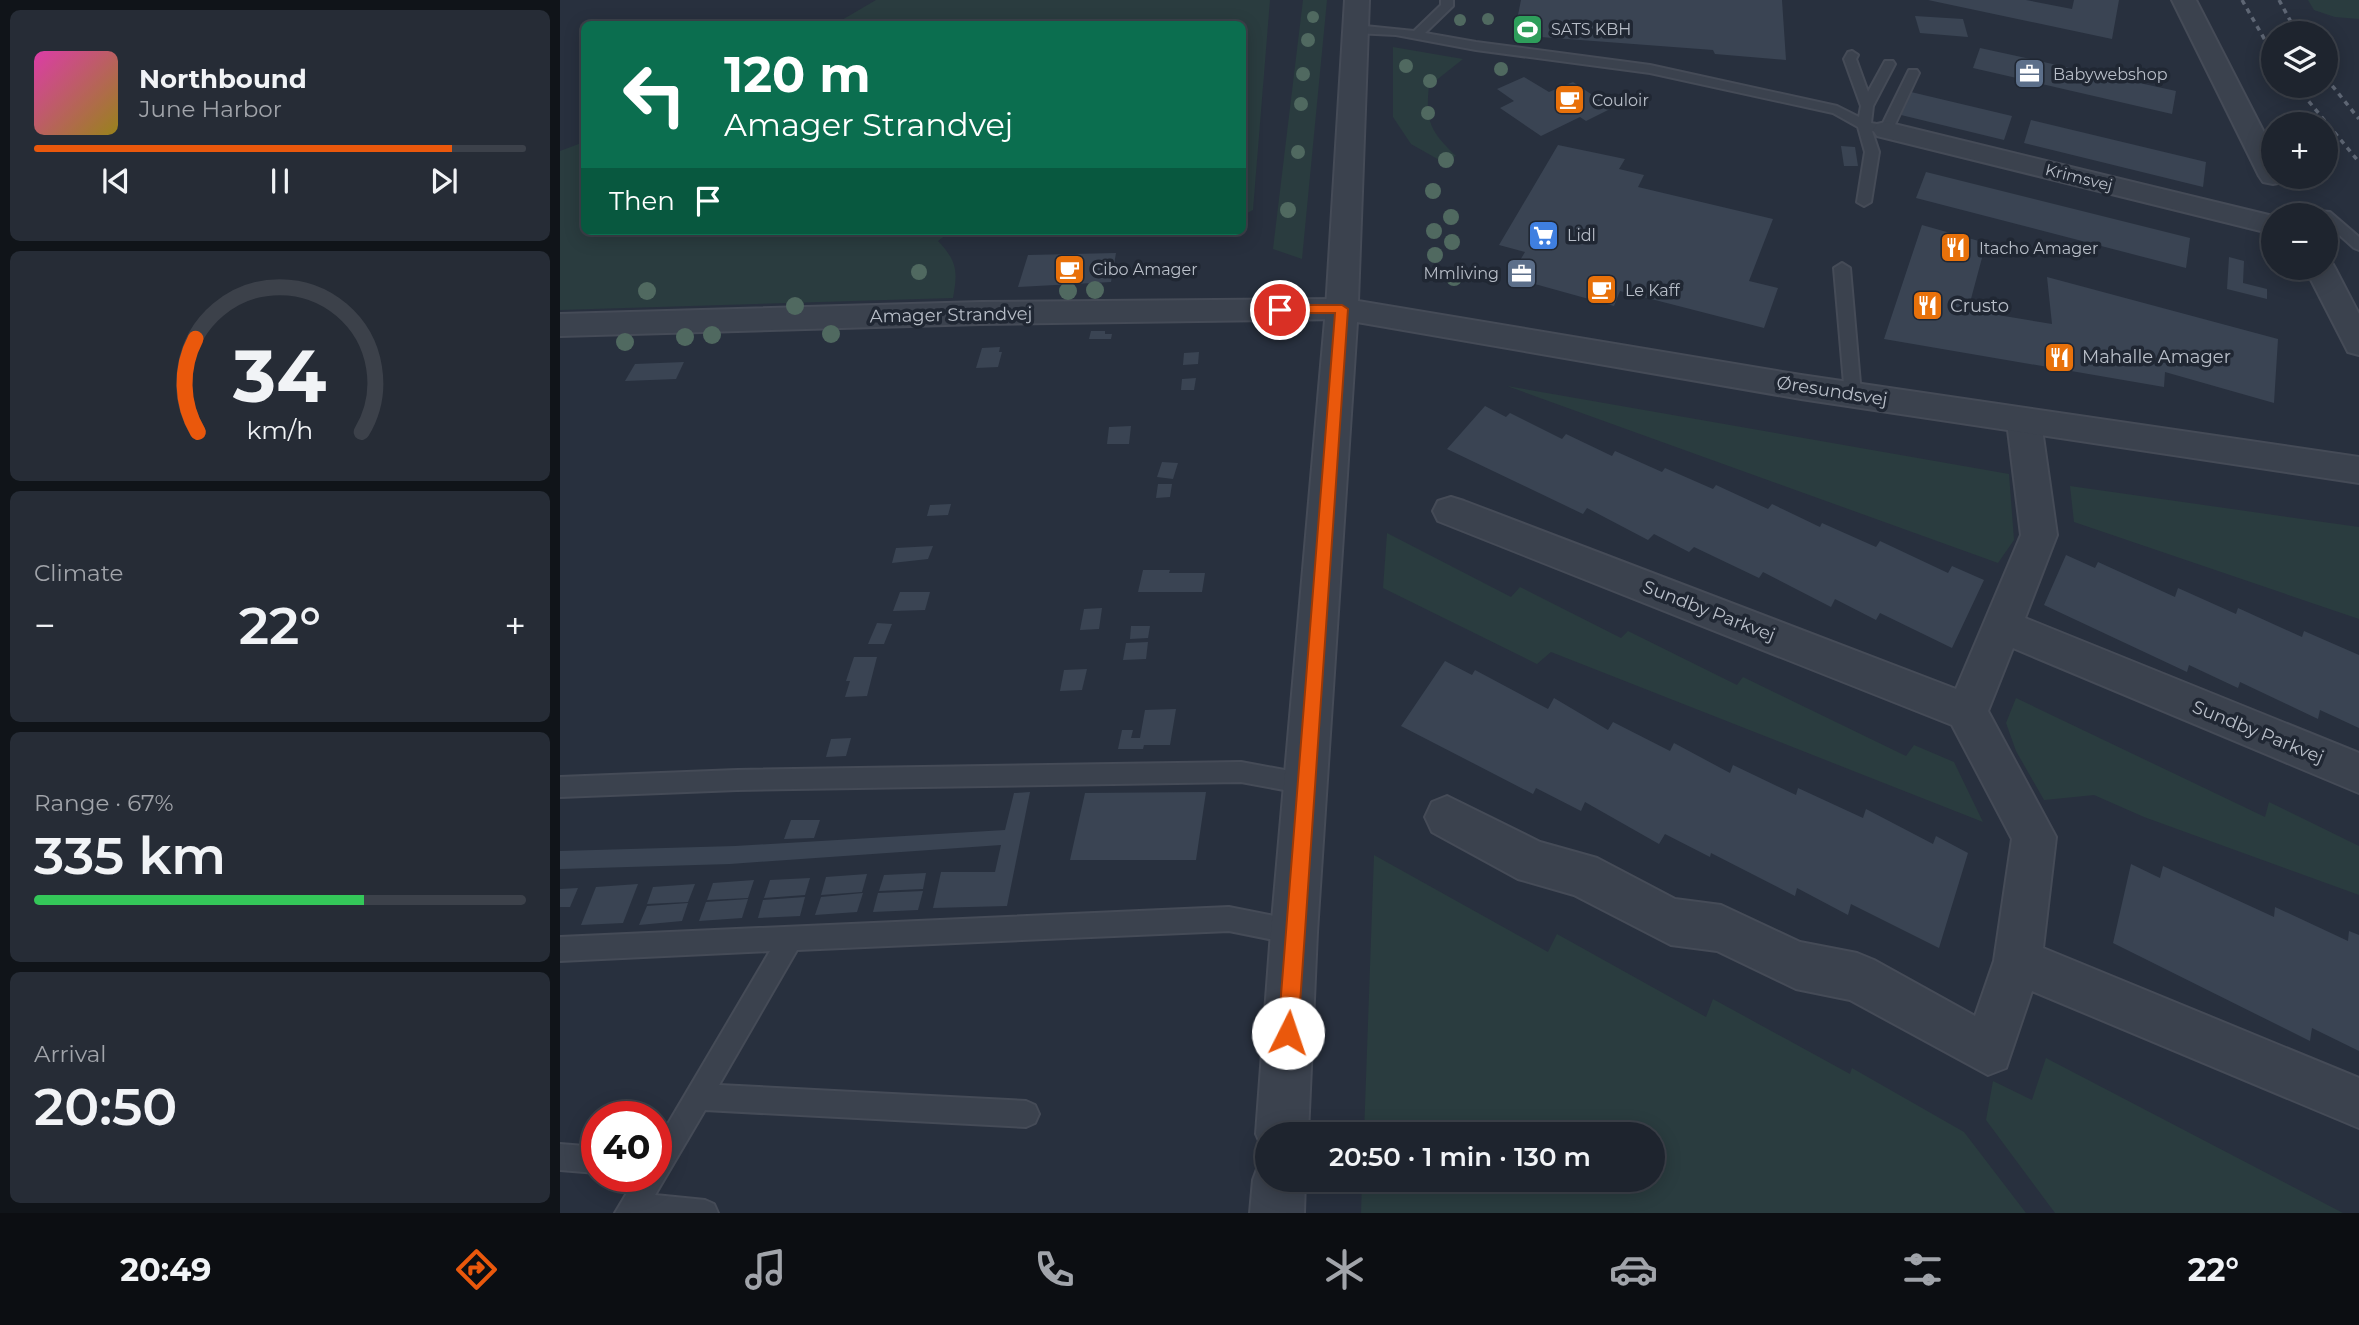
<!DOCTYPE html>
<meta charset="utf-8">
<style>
:root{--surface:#1e242e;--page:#262c36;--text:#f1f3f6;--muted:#a1a4aa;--line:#3c414a;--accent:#ea580c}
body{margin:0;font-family:Montserrat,sans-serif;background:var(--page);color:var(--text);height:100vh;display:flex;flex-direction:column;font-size:26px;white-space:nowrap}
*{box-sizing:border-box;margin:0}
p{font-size:23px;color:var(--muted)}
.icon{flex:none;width:38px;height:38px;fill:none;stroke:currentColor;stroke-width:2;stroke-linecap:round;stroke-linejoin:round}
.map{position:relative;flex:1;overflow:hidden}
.panel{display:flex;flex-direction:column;gap:10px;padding:10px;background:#101419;width:560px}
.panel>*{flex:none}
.hud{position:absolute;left:21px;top:21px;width:665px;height:214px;border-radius:10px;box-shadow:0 4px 18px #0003,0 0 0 2px var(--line);background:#0b6e4f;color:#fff;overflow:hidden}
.tools{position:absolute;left:1701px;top:21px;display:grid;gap:14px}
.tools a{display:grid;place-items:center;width:77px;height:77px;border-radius:50%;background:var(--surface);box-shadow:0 4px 18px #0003,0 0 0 2px var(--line);font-size:35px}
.speed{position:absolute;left:21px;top:1101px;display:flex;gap:14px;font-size:35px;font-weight:700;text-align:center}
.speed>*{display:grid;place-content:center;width:91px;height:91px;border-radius:50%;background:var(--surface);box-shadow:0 4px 18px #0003,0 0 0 2px var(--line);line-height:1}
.speed .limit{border:10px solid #d22;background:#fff;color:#111}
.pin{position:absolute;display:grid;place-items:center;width:60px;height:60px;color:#fff;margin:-30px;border:4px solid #fff;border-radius:50%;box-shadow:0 2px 7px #0007}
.me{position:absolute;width:77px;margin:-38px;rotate:4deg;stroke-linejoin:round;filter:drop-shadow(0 0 5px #0008)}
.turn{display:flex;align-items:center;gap:24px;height:147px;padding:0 28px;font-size:32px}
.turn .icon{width:91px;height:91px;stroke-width:2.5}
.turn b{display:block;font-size:49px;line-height:60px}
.then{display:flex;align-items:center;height:66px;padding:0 28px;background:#0003;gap:14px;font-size:26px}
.big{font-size:52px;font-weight:600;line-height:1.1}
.panel .card{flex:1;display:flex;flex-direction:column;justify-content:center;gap:10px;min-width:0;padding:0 24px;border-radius:10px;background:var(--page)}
.panel .dial{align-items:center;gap:0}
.dial svg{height:182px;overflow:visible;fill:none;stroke:var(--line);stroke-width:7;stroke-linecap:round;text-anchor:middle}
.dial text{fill:var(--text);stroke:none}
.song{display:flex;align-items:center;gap:21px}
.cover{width:84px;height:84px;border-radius:10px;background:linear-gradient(135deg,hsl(320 70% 55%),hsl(50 70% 35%))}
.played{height:7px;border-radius:4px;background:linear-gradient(90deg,var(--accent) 85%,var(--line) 85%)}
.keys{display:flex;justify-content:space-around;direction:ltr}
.heat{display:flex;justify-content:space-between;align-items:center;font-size:38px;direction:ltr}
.charge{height:10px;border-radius:5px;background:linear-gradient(90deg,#34c759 67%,var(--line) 0)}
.trip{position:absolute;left:695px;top:1122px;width:410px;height:70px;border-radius:35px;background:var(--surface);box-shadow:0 4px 18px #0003,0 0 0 2px var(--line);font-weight:600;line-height:70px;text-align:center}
.tabs{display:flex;height:112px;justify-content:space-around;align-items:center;background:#0c0e12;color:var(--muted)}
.tabs .icon{width:49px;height:49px}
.tabs .active{color:var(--accent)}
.tabs b{font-size:32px;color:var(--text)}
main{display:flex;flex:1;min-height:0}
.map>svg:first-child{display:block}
.green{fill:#2a3c3f}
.building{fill:#3a4453}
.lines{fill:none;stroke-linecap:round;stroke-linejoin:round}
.service-casing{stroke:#454b57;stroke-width:4}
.minor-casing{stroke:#454b57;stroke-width:4}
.tertiary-casing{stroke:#454b57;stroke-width:4}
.service{fill:#3b424e;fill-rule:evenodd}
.minor{fill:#3b424e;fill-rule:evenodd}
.tertiary{fill:#3b424e;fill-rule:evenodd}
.rail{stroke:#5e6674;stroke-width:3.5;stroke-dasharray:5 5;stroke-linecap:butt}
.tree{fill:#506960}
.route{fill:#ea580c;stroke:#983908;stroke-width:2}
.labels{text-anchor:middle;stroke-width:7;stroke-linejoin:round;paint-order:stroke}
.far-poi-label{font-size:16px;fill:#b8bec8;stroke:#202733;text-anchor:start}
.far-street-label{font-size:16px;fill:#b8bec8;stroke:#202733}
.poi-label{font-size:18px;fill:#b8bec8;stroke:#202733;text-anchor:start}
.street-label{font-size:18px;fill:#b8bec8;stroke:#202733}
</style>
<main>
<section class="panel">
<div class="card">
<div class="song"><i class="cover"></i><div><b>Northbound</b><p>June Harbor</p></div></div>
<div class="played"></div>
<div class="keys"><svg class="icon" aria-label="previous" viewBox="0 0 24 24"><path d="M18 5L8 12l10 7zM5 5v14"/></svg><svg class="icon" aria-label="pause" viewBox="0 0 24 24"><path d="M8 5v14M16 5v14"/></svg><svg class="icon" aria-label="next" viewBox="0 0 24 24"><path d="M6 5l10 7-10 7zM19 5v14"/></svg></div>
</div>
<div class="card dial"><svg viewBox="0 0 100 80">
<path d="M14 69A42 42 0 1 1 86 69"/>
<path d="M14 69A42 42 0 0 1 13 28" stroke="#ea580c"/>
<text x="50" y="56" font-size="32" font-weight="700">34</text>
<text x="50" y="72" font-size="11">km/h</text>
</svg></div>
<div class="card"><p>Climate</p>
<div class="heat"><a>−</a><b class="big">22°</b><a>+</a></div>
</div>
<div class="card"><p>Range · 67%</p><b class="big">335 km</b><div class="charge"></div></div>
<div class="card"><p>Arrival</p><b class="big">20:50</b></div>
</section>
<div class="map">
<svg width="1799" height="1213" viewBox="0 0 1799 1213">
<rect width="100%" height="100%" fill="#28303e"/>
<g class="green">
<path d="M316,0h394l-17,210 -10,5 -1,-191h-407z"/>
<path d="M743,0h24l-25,259 -29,-10z"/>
<path d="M1748,0h51v19l-24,-2 -21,-7z"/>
<path d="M833,47l70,12 -34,27c-4,36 2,46 27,70l-15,5 -30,-17 -18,-27z"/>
<path d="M24,142v89h367l-13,10c19,20 20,30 15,57l-393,12v-159z"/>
<path d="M947,386l502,88 5,66 -16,23z"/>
<path d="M1510,486l289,41v92l-285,-97z"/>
<path d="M827,533l124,64 9,-10 101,51 7,-7 109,54 6,-8 163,79 8,-11 40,17 29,60 -432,-170 -14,12 -154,-76z"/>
<path d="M1456,698l249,119 4,-15 90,44v49l-215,-78 -50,-22 -50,5 -28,-49 -10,-28z"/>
<path d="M814,855l174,97 9,-18 149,83 7,-18 137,75 2,-6 112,64 62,81h-665l1,-33h290v-46h-288z"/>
<path d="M1486,1058l297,155h-288l-69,-93 7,-39 39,19z"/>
</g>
<g class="building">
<path d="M961,0h261l4,60 -71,-6 -2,-4 -199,-15z"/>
<path d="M1368,0h98l46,9 2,-9h45l-7,39z"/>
<path d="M1355,16l48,3 5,18 -48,-4z"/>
<path d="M1420,48l196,43 -4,23 -199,-46z"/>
<path d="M964,77l25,15 24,-10 39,26 -26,13 -6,-4 -39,19 -41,-28 14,-7 -17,-12z"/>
<path d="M1351,92l101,24 -8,24 -103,-25z"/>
<path d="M1471,120l175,42 -3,25 -179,-44z"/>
<path d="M998,145l67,14 -6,10 25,6 -6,12 135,32 -24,62 29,7 -14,40 -144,-37 -6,15 -104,-29 15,-25 -26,-7z"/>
<path d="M1281,146l14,1 3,19h-14z"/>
<path d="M1366,172l264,66 -4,30 -270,-70z"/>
<path d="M1362,225l64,18 -18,67 84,14 -5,-47 231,62 -4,64 -109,-31 -1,15 -280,-48z"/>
<path d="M556,253l-5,29 -93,5 10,-32z"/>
<path d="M1669,257l15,4 -1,22 24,6v10l-40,-10z"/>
<path d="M531,331h14v3h7l-1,5h-22z"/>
<path d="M440,347l-1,5h3l-4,15 -22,1 6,-20z"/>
<path d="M639,352l-1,12 -15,1 1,-12z"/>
<path d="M124,362l-8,17 -51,2 10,-17z"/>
<path d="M636,378l-2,12h-13l1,-11z"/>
<path d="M925,406l21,11 4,-4 52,26 4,-5 46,22 3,-5 47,21 3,-4 48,21 3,-4 52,24 4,-5 48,23 2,-4 54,24 4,-6 68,32 4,-7 32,14 -32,68 -72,-35 -4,7 -41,-21 -4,8 -68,-35 -4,6 -65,-31 -5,5 -35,-18 -6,6 -61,-32 -4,6 -136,-65z"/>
<path d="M571,426l-2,18h-22l2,-17z"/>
<path d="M602,462l16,1 -5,16 -16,-2z"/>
<path d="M598,484h14l-2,13 -14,1z"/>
<path d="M391,504l-3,11 -21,1 3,-11z"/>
<path d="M373,546l-5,13 -36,4 4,-15z"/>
<path d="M1506,555l29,13 3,-6 77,35 3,-9 58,26 2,-6 64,29 2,-6 55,24v73l-39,-18 -2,9 -78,-37 -2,6 -49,-23 -2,7 -143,-67z"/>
<path d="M583,570h27l-1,3h36l-3,19h-64z"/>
<path d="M340,592h30l-5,18 -32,1z"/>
<path d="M542,608l-3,21 -19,1 4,-21z"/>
<path d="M317,623l15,1 -8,20h-16z"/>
<path d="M571,626h19l-2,12 -18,1z"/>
<path d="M588,642l-2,17 -23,1 3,-17z"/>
<path d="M294,657h23l-10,39 -22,1 5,-16h-4z"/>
<path d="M885,661l27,14 3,-5 73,39 6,-11 54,32 5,-8 57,29 4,-8 56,30 3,-8 63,30 2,-7 65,30 3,-9 67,35 3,-8 32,17 -29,95 -88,-44 -3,11 -51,-27 -2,8 -84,-43 -1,4 -45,-23 -6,10 -74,-42 -4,9 -45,-23 -3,6 -132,-68z"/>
<path d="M527,669l-5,21 -22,1 4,-21z"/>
<path d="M616,709l-6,36h-26l-1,4h-25l4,-19h11l-2,8h9l5,-28z"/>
<path d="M291,738l-5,18 -20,1 5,-18z"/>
<path d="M470,792l-23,114 -74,2 8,-36h54l6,-27 -271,19 -170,5v-18l175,-5 270,-16 9,-37z"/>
<path d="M646,792l-10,68h-126l15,-67z"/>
<path d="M231,820h29l-6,18 -30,1z"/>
<path d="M1571,864l29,14 3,-12 111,51 1,-10 73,34 1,-10 10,4v116l-47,-23 -2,13 -197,-98z"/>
<path d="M366,873l-3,16 -44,2 5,-16z"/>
<path d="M307,874l-5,18 -41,3 5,-18z"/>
<path d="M250,878l-5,17 -41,3 6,-18z"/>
<path d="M194,880l-6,18 -41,2 6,-17z"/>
<path d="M78,884l-15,39 -42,2 15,-38z"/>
<path d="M135,884l-7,18 -41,2 6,-17z"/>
<path d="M18,888l-8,19h-10v-18z"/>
<path d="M363,891l-5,19 -45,2 5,-19z"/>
<path d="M303,893l-6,19 -42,3 6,-18z"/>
<path d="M245,897l-5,19 -42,2 5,-18z"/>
<path d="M188,899l-6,19 -43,3 7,-19z"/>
<path d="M128,903l-6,18 -43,4 8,-19z"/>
</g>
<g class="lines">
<defs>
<g id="service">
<path d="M881,0h12v6l-28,27 51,9 174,23 187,41 22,11 2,-11 -17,-47 4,-7 4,-1 6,4 -2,4 12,33 17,-31h8l2,3 -22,42 -2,17 11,2 27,-55h8l2,3 -28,60 -19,-2 7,21 -8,50 -7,4 -7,-4 8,-50 -7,-25 -25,-14 -183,-40 -174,-23 -80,-15 -41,-2 -6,-4 6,-4 59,6 27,-26z"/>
<path d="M1732,209l38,3 29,25v13l-5,-2 -28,-25v-8h-40l1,-5z"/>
<path d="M1282,263l8,5 11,127 -8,6 -8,-6 -11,-127z"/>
<path d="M681,762l65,12 8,3 3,7 -3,7 -8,3 -65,-12 -504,8 -177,7v-20l177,-7z"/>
<path d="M669,907l65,13 8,4 4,8 -4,8 -8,4 -65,-13 -432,19 -78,135 307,16 9,4 4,9 -4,9 -9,4 -321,-17 -50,85 50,5 9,4 4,9h-103l22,-37h19v-32l114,-193 -210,10v-24z"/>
<path d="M0,1144l37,3v26l-37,-3z"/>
</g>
<g id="minor">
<path d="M1612,0h24l77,150v27h13l-3,5 -10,2 -10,-2 -4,-6z"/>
<path d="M1326,122l387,94v18l-396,-98 -4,-6 4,-6z"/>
<path d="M1766,260l5,1 4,7 24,46v41l-11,-3 -43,-84h21z"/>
<path d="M782,299l11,3 5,7 -5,7 -11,3 -361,5 -421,12v-22l421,-12z"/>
<path d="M1464,410l12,3 5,9 16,113 -32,83 334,135v40l-346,-145 -25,63 68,126 -13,111 316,130v50l-327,-137 -26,77 -18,7 -138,-75 -54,-11 -79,-38 -46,-6 -97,-50 -56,-16 -86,-47 -7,-15 7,-15 15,-6 93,46 57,16 78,41 46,6 79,37 57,11 17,7 101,56 19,-55 18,-122 -60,-114 -514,-204 -5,-10 5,-10 13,-4 13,4 492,188 65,-154 -14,-113 5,-9z"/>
</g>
<g id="tertiary">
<path d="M785,0h24l-11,301 443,74 558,82v26l-558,-84 -444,-77 -40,610 -9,202h-41v20l-3,-2 -8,-18 15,-202 55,-623z"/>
<path d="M707,1159v21h38l-1,33h-54l3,-33 7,-19z"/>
</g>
</defs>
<use href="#service" class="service-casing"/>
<use href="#minor" class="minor-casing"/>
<use href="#tertiary" class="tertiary-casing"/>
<use href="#service" class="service"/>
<use href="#minor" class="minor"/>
<use href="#tertiary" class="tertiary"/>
<g class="rail">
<path d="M1682,0l31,54"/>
<path d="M1719,0l18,33"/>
<path d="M1766,78l33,41"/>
<path d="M1736,86l63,76"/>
</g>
</g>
<g class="tree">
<circle cx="753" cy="17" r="6"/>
<circle cx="928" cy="19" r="6"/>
<circle cx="900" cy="20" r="6"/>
<circle cx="748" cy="40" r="7"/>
<circle cx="846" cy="66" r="7"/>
<circle cx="941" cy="69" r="7"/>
<circle cx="743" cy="74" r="7"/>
<circle cx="870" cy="81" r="7"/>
<circle cx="741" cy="104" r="7"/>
<circle cx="868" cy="113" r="7"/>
<circle cx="738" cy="152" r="7"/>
<circle cx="886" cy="160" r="8"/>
<circle cx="873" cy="191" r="8"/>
<circle cx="728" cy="210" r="8"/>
<circle cx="891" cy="217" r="8"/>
<circle cx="874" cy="231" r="8"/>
<circle cx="892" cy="242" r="8"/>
<circle cx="875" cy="255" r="8"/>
<circle cx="359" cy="272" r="8"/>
<circle cx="894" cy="278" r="8"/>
<circle cx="535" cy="290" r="9"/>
<circle cx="87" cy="291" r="9"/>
<circle cx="508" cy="291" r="9"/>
<circle cx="235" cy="306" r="9"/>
<circle cx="271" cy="334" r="9"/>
<circle cx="152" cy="335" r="9"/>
<circle cx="125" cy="337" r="9"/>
<circle cx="65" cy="342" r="9"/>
</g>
<path class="route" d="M720,305h62l6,4 -50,724 -3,7 -7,3 -7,-3 -3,-7 57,-720h-60l-2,-3z"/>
<defs>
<symbol id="stadium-square" viewBox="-11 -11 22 22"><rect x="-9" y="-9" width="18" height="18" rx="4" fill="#2e9e5b" stroke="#202733"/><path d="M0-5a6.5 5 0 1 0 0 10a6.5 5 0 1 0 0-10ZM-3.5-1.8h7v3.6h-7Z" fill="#fff"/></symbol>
<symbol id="office-square" viewBox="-11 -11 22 22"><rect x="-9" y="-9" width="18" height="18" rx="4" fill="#5c6f8a" stroke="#202733"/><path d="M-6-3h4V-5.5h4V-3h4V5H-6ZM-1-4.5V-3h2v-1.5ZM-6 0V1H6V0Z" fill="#fff"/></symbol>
<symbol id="cafe-square" viewBox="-11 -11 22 22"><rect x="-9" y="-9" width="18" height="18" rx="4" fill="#e8710a" stroke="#202733"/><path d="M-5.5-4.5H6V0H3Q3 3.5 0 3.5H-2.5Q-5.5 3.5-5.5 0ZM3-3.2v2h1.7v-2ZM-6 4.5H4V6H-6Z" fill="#fff"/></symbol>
<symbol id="supermarket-square" viewBox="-11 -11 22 22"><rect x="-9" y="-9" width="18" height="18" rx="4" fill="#3f7fe0" stroke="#202733"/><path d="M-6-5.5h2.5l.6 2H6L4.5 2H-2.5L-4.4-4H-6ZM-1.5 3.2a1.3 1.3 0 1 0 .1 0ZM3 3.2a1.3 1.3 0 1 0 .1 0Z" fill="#fff"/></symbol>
<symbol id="restaurant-square" viewBox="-11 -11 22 22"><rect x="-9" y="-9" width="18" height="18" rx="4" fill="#e8710a" stroke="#202733"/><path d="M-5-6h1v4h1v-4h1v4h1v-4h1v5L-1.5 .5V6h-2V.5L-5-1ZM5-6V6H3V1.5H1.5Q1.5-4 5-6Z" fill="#fff"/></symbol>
</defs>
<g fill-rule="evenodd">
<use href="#stadium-square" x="950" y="12" width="35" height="35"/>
<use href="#office-square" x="1452" y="56" width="35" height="35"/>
<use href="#cafe-square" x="992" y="82" width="35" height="35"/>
<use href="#supermarket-square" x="966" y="218" width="35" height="35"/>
<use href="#restaurant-square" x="1378" y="230" width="35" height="35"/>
<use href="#cafe-square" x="492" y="252" width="35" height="35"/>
<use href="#office-square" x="944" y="256" width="35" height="35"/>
<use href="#cafe-square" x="1024" y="272" width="35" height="35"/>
<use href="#restaurant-square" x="1350" y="288" width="35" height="35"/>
<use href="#restaurant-square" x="1482" y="340" width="35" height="35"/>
</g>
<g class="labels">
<g class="far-poi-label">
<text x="991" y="35">SATS KBH</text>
<text x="1493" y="80">Babywebshop</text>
<text x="1032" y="106">Couloir</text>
<text x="1007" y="241">Lidl</text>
<text x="1419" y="254">Itacho Amager</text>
<text x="532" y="275">Cibo Amager</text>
<text x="939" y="279" text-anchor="end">Mmliving</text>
<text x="1065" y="296">Le Kaff</text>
</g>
<g class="far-street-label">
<text transform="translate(1519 177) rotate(14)" y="6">Krimsvej</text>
</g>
<g class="poi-label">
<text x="1390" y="312">Crusto</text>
<text x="1522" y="363">Mahalle Amager</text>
</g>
<g class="street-label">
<text transform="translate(391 315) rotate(-1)" y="6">Amager Strandvej</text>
<text transform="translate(1272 391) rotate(9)" y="6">Øresundsvej</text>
<text transform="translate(1149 611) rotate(21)" y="6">Sundby Parkvej</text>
<text transform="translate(1698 732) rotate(22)" y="6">Sundby Parkvej</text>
</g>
</g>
</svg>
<div class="tools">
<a><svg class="icon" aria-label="layers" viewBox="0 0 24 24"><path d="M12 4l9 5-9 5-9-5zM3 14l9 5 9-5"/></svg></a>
<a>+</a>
<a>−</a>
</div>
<div class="speed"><div class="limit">40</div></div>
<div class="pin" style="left:720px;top:310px;background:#d93025"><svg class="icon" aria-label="arrive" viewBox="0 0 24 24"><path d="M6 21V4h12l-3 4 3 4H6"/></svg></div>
<svg class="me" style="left:728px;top:1033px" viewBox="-20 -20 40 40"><circle r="19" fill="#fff"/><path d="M0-13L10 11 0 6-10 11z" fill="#ea580c"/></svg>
<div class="trip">20:50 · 1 min · 130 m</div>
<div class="hud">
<div class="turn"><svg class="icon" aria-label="left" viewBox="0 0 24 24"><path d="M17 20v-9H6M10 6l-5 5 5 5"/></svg><div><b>120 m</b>Amager Strandvej</div></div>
<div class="then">Then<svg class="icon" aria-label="arrive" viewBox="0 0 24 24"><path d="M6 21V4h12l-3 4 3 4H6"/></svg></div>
</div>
</div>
</main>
<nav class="tabs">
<b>20:49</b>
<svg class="icon active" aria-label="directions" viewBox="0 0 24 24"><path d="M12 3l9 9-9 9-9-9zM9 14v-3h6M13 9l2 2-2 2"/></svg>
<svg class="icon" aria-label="music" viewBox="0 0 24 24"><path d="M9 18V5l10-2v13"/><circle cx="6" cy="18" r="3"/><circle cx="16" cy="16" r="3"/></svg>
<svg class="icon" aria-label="phone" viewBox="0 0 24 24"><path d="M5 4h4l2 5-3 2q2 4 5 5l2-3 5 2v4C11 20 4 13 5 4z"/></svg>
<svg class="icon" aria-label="climate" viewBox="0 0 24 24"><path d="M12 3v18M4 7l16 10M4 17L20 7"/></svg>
<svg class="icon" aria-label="car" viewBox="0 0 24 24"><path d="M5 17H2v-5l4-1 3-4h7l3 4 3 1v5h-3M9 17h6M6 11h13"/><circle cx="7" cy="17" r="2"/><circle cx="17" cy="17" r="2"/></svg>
<svg class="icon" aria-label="filters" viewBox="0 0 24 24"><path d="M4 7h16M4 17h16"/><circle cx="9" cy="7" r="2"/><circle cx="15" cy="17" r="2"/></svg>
<b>22°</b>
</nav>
